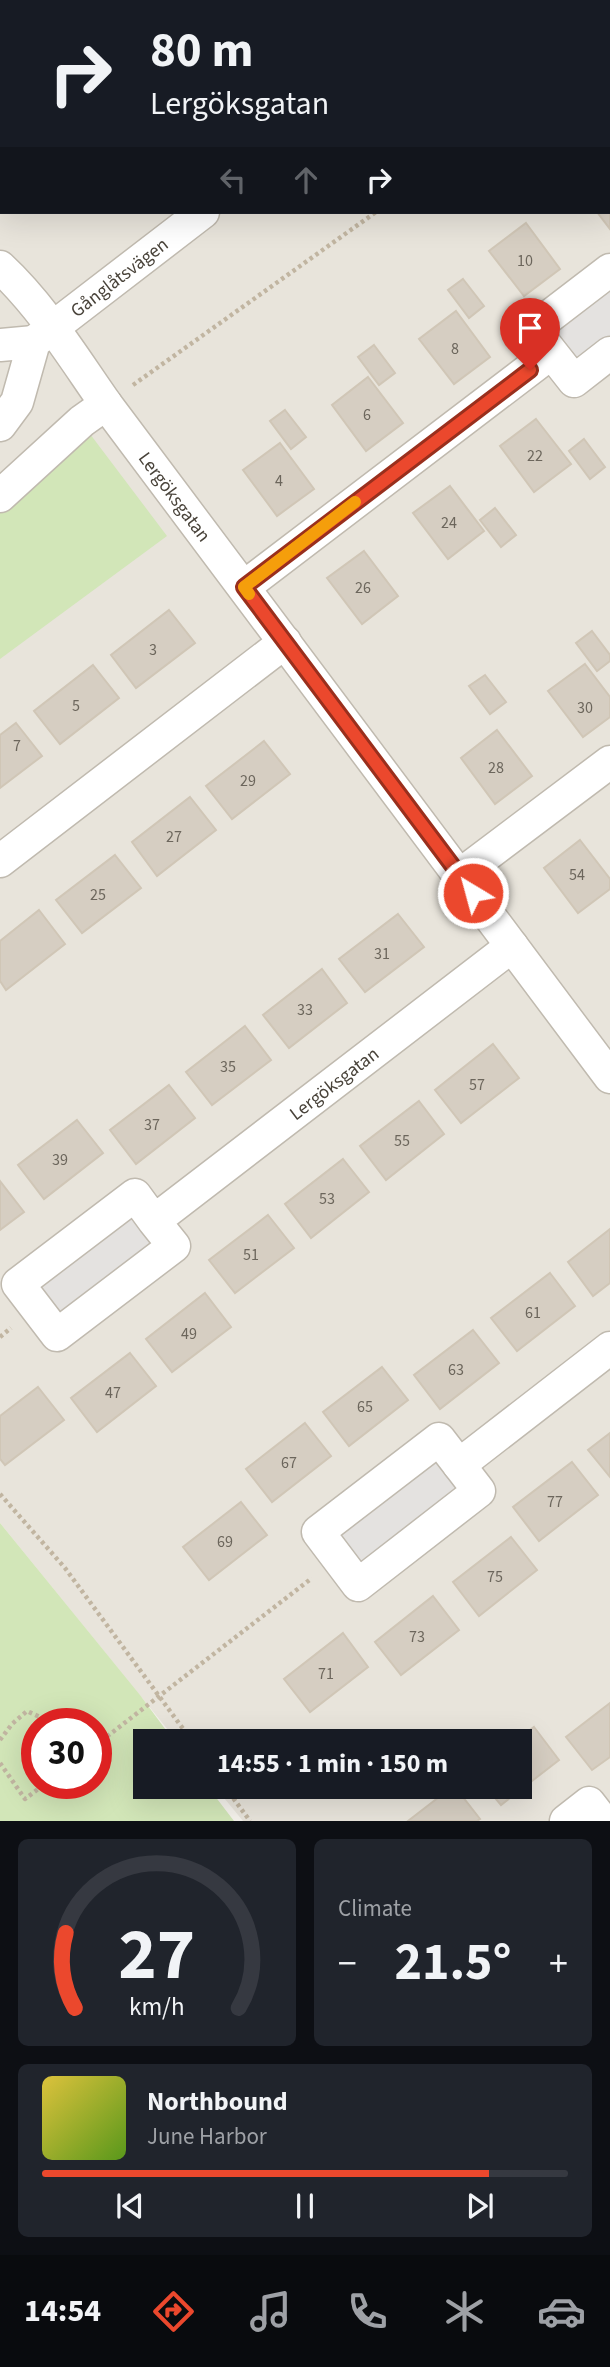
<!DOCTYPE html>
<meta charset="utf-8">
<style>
:root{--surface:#171b24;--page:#20242c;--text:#f1f3f6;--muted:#9ea1a6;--line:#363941;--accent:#eb482d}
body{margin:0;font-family:"Source Sans 3",sans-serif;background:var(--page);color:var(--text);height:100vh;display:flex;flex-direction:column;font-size:26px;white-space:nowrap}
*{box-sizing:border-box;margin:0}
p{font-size:23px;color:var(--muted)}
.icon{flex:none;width:38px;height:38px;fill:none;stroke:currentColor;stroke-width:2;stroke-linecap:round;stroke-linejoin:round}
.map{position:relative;height:1821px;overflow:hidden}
.sheet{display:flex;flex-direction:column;gap:18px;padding:18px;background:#0d0f14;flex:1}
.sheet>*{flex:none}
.top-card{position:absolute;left:0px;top:0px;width:611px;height:214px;box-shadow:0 7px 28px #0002;background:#171b24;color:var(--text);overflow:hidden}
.speed{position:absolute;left:21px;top:1708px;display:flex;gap:14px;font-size:35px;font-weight:700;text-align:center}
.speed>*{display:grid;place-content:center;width:91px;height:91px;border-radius:50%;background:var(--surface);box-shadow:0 7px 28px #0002;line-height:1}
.speed .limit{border:10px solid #d22;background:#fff;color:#111}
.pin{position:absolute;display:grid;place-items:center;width:60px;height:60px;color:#fff;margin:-72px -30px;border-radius:50% 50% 50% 0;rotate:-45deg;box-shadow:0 0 7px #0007}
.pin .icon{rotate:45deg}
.me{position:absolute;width:77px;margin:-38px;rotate:323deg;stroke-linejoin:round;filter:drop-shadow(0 0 5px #0008)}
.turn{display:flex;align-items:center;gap:24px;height:147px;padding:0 35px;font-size:32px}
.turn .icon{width:91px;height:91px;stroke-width:2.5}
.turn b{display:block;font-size:49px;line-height:60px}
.lanes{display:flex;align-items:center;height:66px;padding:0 35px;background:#0003;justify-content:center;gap:35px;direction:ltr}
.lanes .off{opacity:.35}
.big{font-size:52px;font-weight:700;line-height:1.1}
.sheet .widget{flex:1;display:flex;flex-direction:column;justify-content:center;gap:10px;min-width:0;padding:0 24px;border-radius:10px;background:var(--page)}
.sheet .dial{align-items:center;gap:0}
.dial svg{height:182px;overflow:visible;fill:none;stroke:var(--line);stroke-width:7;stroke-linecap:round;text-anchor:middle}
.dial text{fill:var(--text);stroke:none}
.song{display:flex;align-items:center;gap:21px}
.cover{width:84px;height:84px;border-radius:10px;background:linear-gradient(135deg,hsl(50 70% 55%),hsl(90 70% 35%))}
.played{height:7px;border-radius:4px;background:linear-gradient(90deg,var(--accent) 85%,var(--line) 85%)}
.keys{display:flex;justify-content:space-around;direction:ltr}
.heat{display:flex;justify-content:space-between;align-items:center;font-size:38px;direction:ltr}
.sheet .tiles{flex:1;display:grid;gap:18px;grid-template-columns:1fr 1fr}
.widget:last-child{grid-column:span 2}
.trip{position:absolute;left:133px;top:1729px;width:399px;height:70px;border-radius:0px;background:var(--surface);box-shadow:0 7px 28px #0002;font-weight:700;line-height:70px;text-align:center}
.menu{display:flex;height:112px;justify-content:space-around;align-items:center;background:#090b0e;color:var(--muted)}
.menu .icon{width:49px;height:49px}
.menu .selected{color:var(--accent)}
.menu b{font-size:32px;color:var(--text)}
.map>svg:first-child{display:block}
.residential{fill:#e8e4db;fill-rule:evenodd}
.green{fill:#d2e6b8;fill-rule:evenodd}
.parking{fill:#e4e2e0}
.building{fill:#d6cec2;stroke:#d0c6b6;stroke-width:2}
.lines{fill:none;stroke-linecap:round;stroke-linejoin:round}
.street-casing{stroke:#c0baaf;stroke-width:35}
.path{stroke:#c1b5a1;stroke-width:4.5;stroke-dasharray:3.5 3.5;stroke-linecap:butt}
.street{stroke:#fff;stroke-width:32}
.route-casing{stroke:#992f1d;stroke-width:18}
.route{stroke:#eb482d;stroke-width:12}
.slow{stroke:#f59e0b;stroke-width:12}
.labels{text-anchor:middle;stroke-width:7;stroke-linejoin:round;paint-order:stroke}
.number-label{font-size:16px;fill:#6c665c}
.street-label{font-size:19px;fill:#49433a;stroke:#fff}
</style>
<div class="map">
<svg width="610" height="1821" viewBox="0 0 610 1821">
<rect width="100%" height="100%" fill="#f5f2ec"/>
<path class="residential" d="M0,0h610v1821h-367l-28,-34h305v-46h-343l-177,-218zM2,2h607v210h-607z"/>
<g class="green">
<path d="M87,430l80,106 -167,123v-150z"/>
<path d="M0,1523l140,172 34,46h-29v46h63l26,34h-234zM37,1724h59v59h-59z"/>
</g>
<g class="parking">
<path d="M610,274v74l-31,24 -36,-46z"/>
<path d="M127,1208l32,42 -94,72 -32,-42z"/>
<path d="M433,1451l33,44 -102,78 -33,-44z"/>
</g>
<g class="building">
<path d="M199,0h51l-2,2h-47z"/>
<path d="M610,160v69l-13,-17h12z"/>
<path d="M526,223l34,46 -36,27 -35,-45z"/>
<path d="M463,279l21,27 -15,12 -21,-28z"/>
<path d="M456,311l34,46 -36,27 -35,-45z"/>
<path d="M374,345l21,28 -16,12 -21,-28z"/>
<path d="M368,377l35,46 -37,28 -34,-46z"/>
<path d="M285,410l21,27 -15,12 -21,-28z"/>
<path d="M536,419l35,45 -37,28 -34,-46z"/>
<path d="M584,439l21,28 -15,12 -21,-28z"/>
<path d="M280,443l34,46 -37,27 -34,-46z"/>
<path d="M450,486l34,45 -36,28 -35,-46z"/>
<path d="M495,508l21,27 -15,12 -21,-27z"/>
<path d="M364,551l34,45 -36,28 -35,-46z"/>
<path d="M169,610l26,33 -59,45 -25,-33z"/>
<path d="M592,631l18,24v6l-13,10 -21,-28z"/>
<path d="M585,664l25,33v20l-27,20 -35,-46z"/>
<path d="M93,665l26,33 -59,46 -26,-33z"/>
<path d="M485,675l21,27 -16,12 -21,-28z"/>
<path d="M16,723l26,33 -42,32v-53z"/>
<path d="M497,730l35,46 -37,28 -34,-46z"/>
<path d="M264,741l26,33 -58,45 -26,-33z"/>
<path d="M190,797l26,33 -59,46 -25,-34z"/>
<path d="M580,840l30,39v10l-32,24 -34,-45z"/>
<path d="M115,855l26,33 -59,45 -26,-33z"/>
<path d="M39,910l26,34 -59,46 -6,-9v-40z"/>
<path d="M398,914l26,33 -59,45 -26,-33z"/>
<path d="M322,969l25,34 -58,45 -26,-33z"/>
<path d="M245,1026l26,34 -59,45 -26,-33z"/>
<path d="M493,1044l26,34 -58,45 -26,-33z"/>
<path d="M169,1085l26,33 -59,46 -26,-34z"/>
<path d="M419,1101l25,33 -58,46 -26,-34z"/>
<path d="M77,1120l26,33 -59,46 -26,-34z"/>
<path d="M343,1159l26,33 -58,46 -26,-34z"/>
<path d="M0,1181l24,31 -24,18z"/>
<path d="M268,1215l26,33 -59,45 -26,-33z"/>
<path d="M610,1229v54l-17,13 -25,-34z"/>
<path d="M550,1273l25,33 -58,45 -26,-33z"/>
<path d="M205,1293l26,34 -59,45 -26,-33z"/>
<path d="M473,1330l26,33 -59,46 -26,-34z"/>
<path d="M130,1353l26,33 -59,46 -26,-34z"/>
<path d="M382,1367l26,33 -59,46 -26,-34z"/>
<path d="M38,1387l26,33 -59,45 -5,-6v-43z"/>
<path d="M305,1423l26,33 -59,46 -26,-33z"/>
<path d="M610,1433v44l-22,-27z"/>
<path d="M572,1462l26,33 -59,46 -26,-34z"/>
<path d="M241,1502l26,33 -58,45 -26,-33z"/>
<path d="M511,1537l26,33 -58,46 -26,-34z"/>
<path d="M433,1596l26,34 -58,45 -26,-33z"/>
<path d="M343,1633l25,34 -58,45 -26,-33z"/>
<path d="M610,1703v54l-18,13 -26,-33z"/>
<path d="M534,1727l25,33 -58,45 -15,-18h34v-46h-5z"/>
<path d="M452,1787h3l25,32 -3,2h-69z"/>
</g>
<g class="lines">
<defs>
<g id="street">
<path d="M481,2l3,-2"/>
<path id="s1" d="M0,267c42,39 73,90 106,137l504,673"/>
<path d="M610,270l-77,59 41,52 36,-28"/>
<path d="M0,345l34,-3"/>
<path id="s2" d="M0,425l17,-23 17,-60 169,-130"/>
<path d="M0,496l82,-75 24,-17"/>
<path d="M244,587l307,-234"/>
<path d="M0,861l285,-219"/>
<path d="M460,875l150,-113"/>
<path id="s3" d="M154,1221l20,25 -117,89 -39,-51 117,-89 19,26 358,-275"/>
<path d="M439,1439l40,52 -121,94 -40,-53z"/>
<path d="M459,1465l151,-117"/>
<path d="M566,1821l23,-18 14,18"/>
</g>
</defs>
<use href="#street" class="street-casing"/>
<g class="path">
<path d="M128,0l1,2"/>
<path d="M68,2l2,-2"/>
<path d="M577,2l2,-2"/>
<path d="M605,2l5,-2"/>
<path d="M609,46l1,-1"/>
<path d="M0,55l2,-1"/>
<path d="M133,385l243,-173"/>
<path d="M0,1337l11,-9"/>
<path d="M0,1494l65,74 127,173"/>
<path d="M0,1740l12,-16 15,-13 17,8 5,5"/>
<path d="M96,1745l216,-167"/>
<path d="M0,1763l25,36 21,-16"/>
<path d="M225,1787l25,34"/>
</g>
<use href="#street" class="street"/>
</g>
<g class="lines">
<defs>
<path id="route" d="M473,893l-229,-306 286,-217"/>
</defs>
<use href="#route" class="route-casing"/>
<use href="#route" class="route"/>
<path class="slow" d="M249,594l-5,-7 111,-85"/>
</g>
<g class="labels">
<g class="number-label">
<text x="525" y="266">10</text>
<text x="455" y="354">8</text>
<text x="367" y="420">6</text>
<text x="535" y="461">22</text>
<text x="279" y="486">4</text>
<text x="449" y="528">24</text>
<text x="363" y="593">26</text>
<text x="153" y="655">3</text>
<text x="76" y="711">5</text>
<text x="585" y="713">30</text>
<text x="17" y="751">7</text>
<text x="496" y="773">28</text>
<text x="248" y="786">29</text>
<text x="174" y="842">27</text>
<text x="577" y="880">54</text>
<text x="98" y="900">25</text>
<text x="382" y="959">31</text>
<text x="305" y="1015">33</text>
<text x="228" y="1072">35</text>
<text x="477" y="1090">57</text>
<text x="152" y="1130">37</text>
<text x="402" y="1146">55</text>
<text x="60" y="1165">39</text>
<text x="327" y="1204">53</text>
<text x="251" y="1260">51</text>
<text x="533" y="1318">61</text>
<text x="189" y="1339">49</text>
<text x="456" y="1375">63</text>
<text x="113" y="1398">47</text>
<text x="365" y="1412">65</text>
<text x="289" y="1468">67</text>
<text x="555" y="1507">77</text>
<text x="225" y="1547">69</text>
<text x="495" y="1582">75</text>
<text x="417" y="1642">73</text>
<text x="326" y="1679">71</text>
</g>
<g class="street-label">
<text dy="7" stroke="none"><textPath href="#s2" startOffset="198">Gånglåtsvägen</textPath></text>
<text dy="7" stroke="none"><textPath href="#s1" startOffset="289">Lergöksgatan</textPath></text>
<text dy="7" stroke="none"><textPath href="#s3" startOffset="649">Lergöksgatan</textPath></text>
</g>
</g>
</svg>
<div class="speed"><div class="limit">30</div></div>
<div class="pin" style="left:530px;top:370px;background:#d93025"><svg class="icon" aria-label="arrive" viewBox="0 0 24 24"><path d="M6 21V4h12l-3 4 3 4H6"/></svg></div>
<svg class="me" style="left:473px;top:893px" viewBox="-20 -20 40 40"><circle r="17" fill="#eb482d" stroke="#fff" stroke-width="3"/><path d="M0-11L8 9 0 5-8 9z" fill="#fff"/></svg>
<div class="trip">14:55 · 1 min · 150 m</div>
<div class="top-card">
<div class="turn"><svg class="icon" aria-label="right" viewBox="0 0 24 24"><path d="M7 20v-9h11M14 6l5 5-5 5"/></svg><div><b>80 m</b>Lergöksgatan</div></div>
<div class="lanes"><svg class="icon off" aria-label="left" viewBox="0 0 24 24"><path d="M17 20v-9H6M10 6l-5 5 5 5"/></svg><svg class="icon off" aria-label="ahead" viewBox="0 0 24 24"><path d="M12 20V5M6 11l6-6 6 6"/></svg><svg class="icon" aria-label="right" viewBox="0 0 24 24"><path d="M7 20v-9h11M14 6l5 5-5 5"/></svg></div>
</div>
</div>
<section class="sheet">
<div class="tiles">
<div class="widget dial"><svg viewBox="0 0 100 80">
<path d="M14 69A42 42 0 1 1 86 69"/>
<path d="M14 69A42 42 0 0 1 10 36" stroke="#eb482d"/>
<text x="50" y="56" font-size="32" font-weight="700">27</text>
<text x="50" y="72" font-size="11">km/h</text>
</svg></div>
<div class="widget"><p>Climate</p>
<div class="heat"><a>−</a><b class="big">21.5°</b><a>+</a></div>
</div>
<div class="widget">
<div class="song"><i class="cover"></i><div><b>Northbound</b><p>June Harbor</p></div></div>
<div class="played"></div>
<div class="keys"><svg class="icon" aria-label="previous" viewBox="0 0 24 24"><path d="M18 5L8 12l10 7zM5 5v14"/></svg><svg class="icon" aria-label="pause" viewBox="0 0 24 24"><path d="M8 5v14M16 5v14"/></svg><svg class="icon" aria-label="next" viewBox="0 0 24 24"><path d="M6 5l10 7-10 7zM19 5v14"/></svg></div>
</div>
</div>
</section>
<nav class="menu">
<b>14:54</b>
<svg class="icon selected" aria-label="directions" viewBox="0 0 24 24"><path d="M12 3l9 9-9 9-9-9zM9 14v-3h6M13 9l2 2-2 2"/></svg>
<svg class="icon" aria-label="music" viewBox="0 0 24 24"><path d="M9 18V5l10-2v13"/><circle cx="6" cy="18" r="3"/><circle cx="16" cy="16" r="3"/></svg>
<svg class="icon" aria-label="phone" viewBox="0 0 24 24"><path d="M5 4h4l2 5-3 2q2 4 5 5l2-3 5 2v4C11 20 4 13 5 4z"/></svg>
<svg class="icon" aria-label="climate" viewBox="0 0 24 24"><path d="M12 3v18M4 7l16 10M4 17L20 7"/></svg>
<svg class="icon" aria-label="car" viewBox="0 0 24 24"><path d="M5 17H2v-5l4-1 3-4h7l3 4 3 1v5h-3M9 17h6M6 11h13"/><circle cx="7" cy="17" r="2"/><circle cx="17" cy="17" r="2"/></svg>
</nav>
